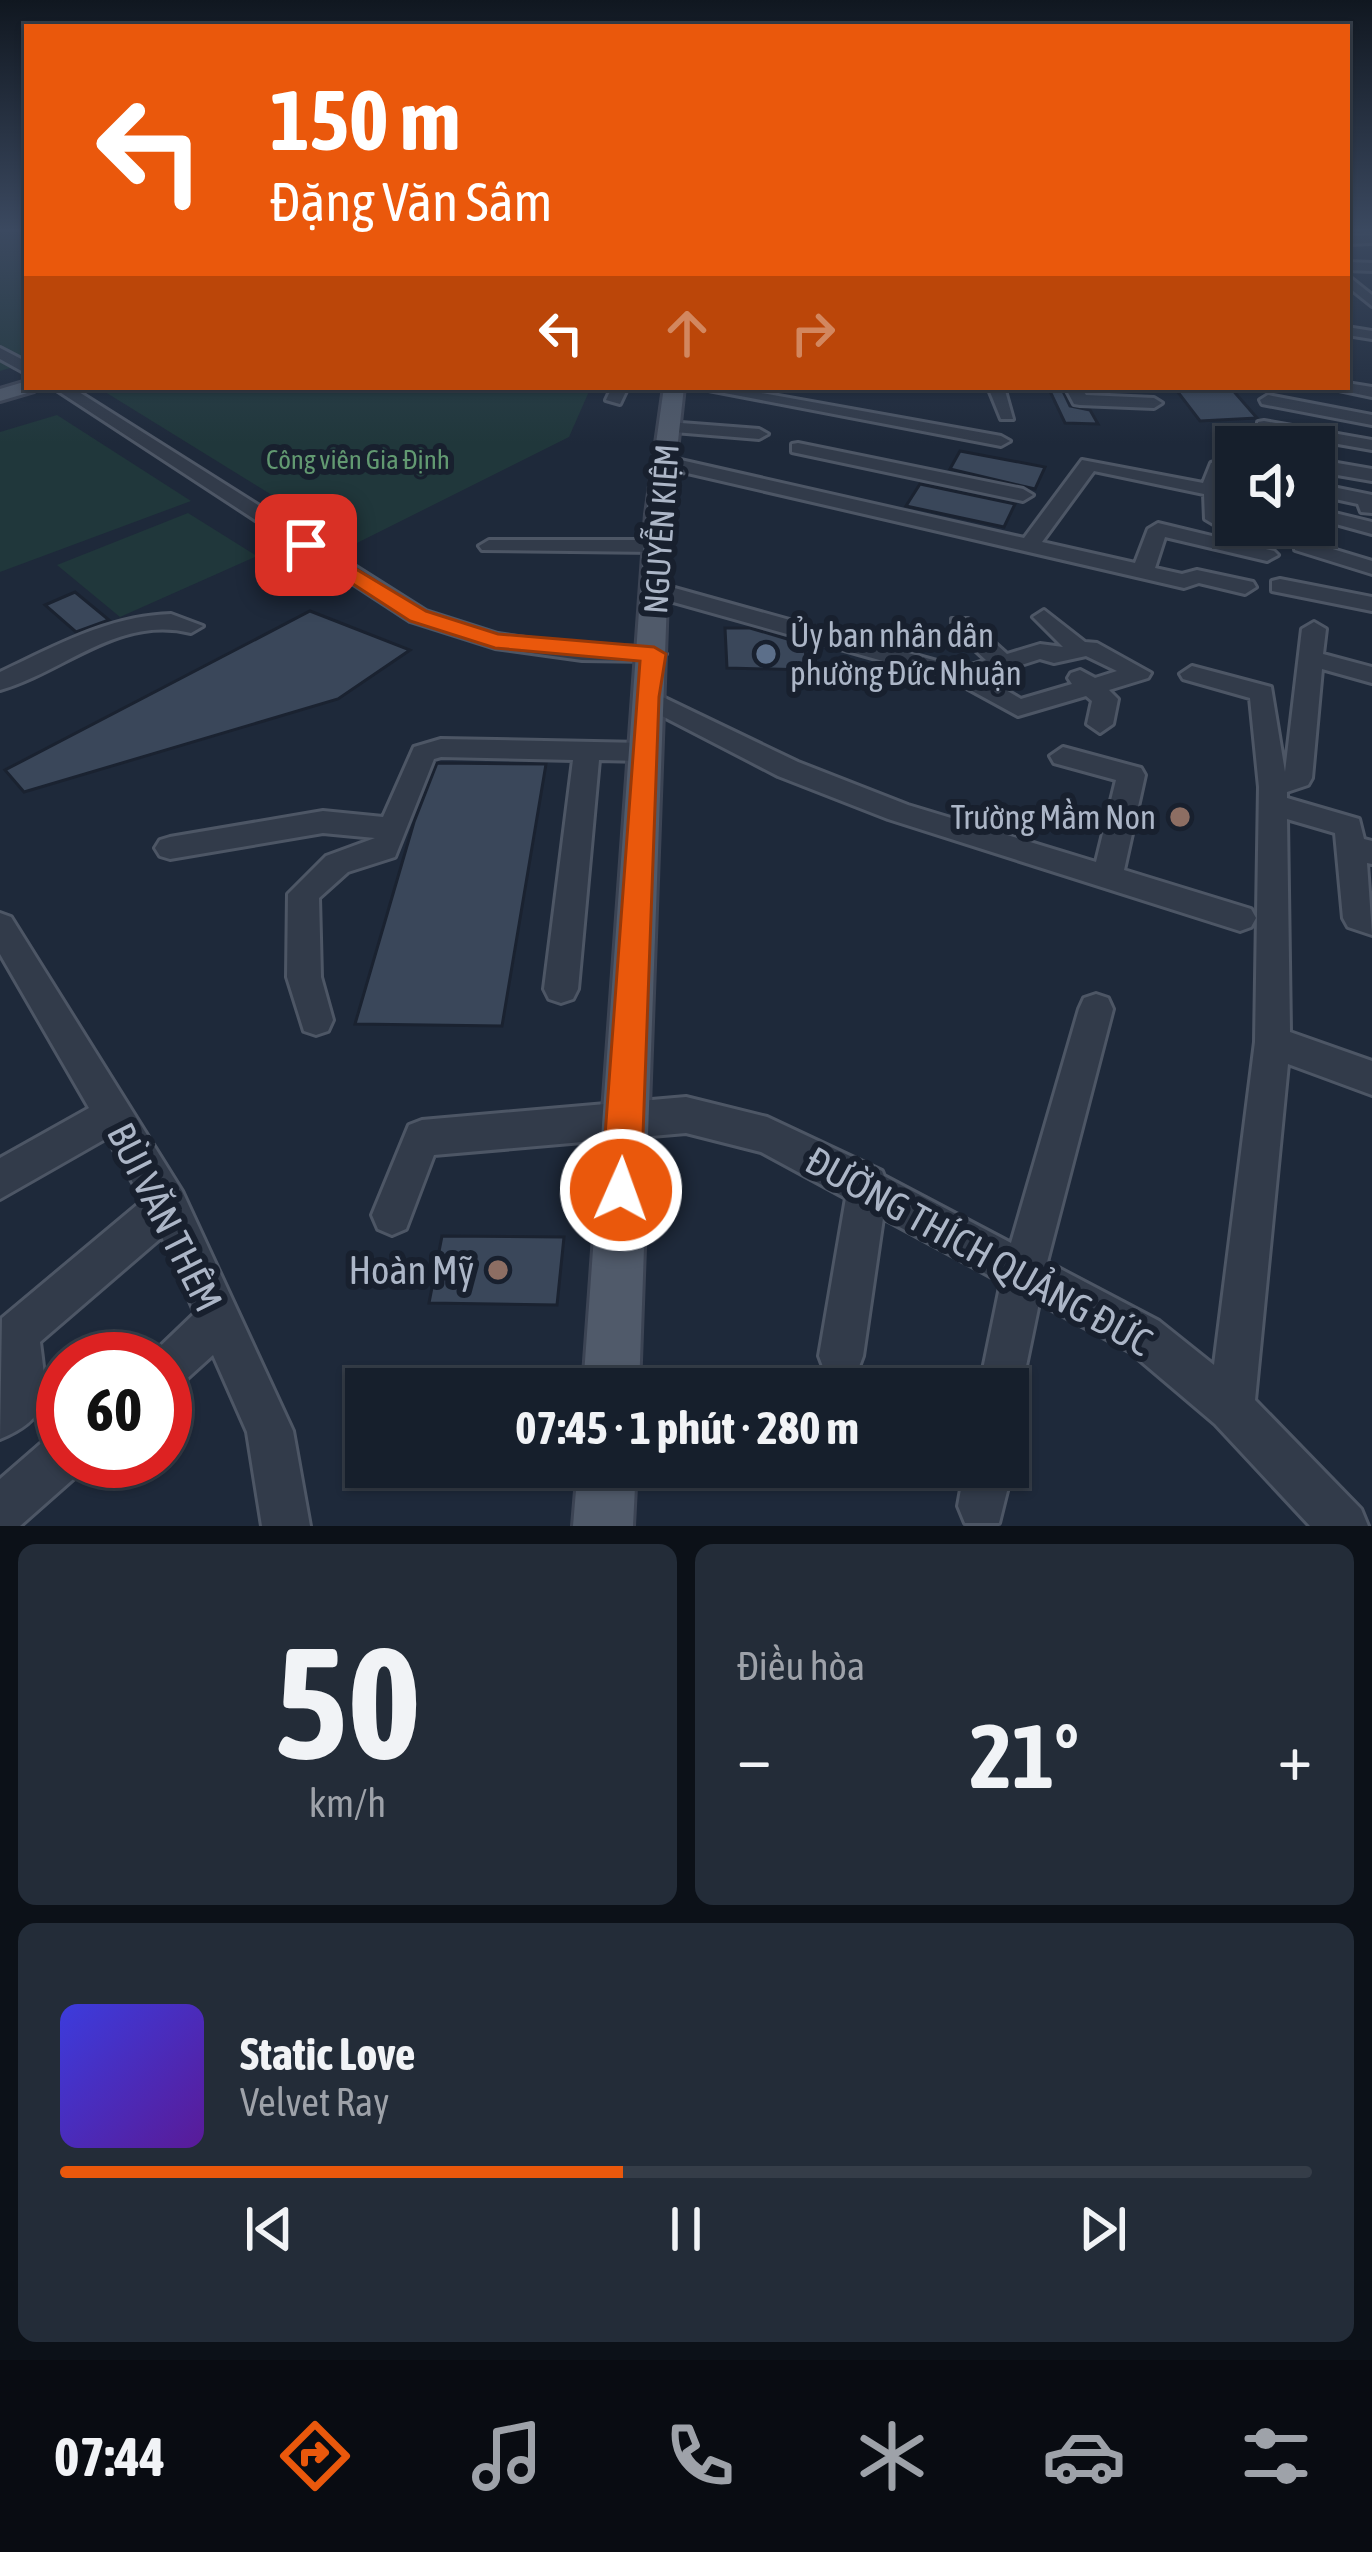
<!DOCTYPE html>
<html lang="vi">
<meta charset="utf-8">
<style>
:root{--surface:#161f2c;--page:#232c38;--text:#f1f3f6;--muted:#9ea2a9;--line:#353d48;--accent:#ea580c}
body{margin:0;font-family:"Asap Condensed",sans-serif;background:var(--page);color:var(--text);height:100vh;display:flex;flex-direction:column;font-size:45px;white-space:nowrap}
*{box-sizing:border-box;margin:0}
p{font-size:39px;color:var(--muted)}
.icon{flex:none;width:66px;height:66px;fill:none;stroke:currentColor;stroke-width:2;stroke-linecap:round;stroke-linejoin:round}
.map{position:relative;height:1526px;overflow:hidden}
.sheet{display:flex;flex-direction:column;gap:18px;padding:18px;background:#0c1118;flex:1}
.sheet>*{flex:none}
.banner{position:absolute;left:24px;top:24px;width:1326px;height:366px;border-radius:0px;box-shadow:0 3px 9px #0004,0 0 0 3px var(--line);background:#ea580c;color:#fff;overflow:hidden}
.fabs{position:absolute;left:1215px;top:426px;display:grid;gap:24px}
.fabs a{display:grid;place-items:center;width:120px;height:120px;border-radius:0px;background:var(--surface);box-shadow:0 3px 9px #0004,0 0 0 3px var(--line);font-size:60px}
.speed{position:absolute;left:36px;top:1332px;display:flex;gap:24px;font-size:60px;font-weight:700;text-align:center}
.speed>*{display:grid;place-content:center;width:156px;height:156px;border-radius:50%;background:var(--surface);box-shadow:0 3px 9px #0004,0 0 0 3px var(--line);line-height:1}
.speed .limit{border:18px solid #d22;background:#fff;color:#111}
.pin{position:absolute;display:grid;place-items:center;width:102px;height:102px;color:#fff;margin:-51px;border-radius:24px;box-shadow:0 6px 18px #0006}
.me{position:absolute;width:132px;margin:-66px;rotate:2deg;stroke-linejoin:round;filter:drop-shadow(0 0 9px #0008)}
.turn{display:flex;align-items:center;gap:42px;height:252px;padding:0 48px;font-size:54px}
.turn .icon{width:156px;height:156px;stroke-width:2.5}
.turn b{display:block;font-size:84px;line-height:102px}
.lanes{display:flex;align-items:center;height:114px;padding:0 48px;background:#0003;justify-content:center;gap:60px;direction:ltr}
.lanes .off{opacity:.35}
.big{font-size:90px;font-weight:700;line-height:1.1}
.sheet .tile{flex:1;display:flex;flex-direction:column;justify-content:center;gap:18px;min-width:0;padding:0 42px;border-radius:18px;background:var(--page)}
.sheet .dial{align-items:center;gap:0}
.dial b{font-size:156px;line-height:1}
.song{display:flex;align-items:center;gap:36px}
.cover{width:144px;height:144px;border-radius:18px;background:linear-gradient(135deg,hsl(240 70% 55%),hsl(270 70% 35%))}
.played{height:12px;border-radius:6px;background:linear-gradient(90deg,var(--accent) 45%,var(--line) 45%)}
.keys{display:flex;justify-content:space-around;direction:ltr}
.heat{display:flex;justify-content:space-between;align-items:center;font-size:66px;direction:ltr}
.sheet .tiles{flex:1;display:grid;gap:18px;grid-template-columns:1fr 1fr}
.tile:last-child{grid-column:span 2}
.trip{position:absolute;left:345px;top:1368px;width:684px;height:120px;border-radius:0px;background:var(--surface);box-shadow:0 3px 9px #0004,0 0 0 3px var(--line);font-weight:700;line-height:120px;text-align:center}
.tabs{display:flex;height:192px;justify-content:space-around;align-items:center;background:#090c12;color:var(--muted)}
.tabs .icon{width:84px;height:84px}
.tabs .current{color:var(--accent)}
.tabs b{font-size:54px;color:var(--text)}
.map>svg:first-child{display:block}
.green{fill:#20373b}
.building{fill:#3a475a;stroke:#1a2230;stroke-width:3}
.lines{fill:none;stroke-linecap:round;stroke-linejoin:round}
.minor-casing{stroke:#4d5665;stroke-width:6}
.major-casing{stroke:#3c4454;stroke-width:6}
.minor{fill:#323b4a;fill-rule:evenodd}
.major{fill:#505a6a;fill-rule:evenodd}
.route{fill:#ea580c;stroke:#983908;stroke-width:3}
.service-dot{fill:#5c6f8a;stroke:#18202e;stroke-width:4.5}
.education-dot{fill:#8d6e63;stroke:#18202e;stroke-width:4.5}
.labels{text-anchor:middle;stroke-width:12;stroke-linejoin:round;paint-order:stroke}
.far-park-label{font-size:27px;fill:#629971;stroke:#18202e}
.street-label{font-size:33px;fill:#acb6c7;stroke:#18202e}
.poi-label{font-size:33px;fill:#acb6c7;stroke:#18202e;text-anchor:start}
.near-street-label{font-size:39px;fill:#acb6c7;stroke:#18202e}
.near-poi-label{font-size:39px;fill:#acb6c7;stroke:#18202e;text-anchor:end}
</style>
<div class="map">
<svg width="1372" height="1526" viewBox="0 0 1372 1526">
<rect width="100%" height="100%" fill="#1e293a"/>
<g class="green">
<path d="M0,229h27v134l-27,8z"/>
<path d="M97,387h494l-22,50 -216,108z"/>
<path d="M57,415l134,86 -191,71v-140z"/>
<path d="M188,513l69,43 -137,61 -63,-52z"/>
</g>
<g class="building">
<path d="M1048,387h13l9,19 20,4 8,14 -33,-1z"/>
<path d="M1174,387h56l27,31 -57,3z"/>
<path d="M960,451l85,16 -10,22 -85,-20z"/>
<path d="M920,484l95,20 -11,23 -98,-21z"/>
<path d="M75,592l34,28 -33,12 -31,-27z"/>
<path d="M310,611l100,39 -72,49 -314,93 -19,-22z"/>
<path d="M725,628h25l54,16 4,26 -81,-2z"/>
<path d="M437,763l109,1 -44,262 -147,-2 59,-202z"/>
<path d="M442,1236l122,1 -7,68 -128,-2z"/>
</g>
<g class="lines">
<defs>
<g id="minor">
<path d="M1372,235v8l-25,1v-8z"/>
<path d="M1347,262l25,1v8l-25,-1z"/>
<path d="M1347,275l25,20v11l-25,-20z"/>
<path d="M1347,327l25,4v8l-25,-4z"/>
<path d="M0,348l27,14v12l-27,-15z"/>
<path d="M1347,383l25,4v10l-33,-7 -2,-3h10z"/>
<path d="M52,387h19l355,224 72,23 84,12 72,1 12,7 -12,7 -72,-1 -87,-12 -85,-27z"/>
<path d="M612,387h16l-8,17 -14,-4z"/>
<path d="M693,387h35l273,49 9,5 -9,5z"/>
<path d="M988,387h16l9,32h-12z"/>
<path d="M1065,387h16l5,8 68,3 8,5 -8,5 -74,-3 -6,-1z"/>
<path d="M1268,395l104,20v10l-110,-21 -2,-4z"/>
<path d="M1264,421l108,19v10l-114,-20v-8z"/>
<path d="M668,422l91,7 9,5 -9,5 -97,-8 -3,-4z"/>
<path d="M798,443l225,46 10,6 -10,6 -231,-49v-8z"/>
<path d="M663,456l361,82 58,-78 121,23 8,-20 7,-2 9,6 -7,20 7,6 -5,30 -7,2 -10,-6 -1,-25 -110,-23 -52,71 93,21 13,-34 10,-6 116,28 4,4 -11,6 -102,-24 -10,31 27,6 15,-4 56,12 3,5 -11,7 -46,-11 -15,5 -527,-122v-8z"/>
<path d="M1314,459l58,10v12l-58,-10z"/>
<path d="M1328,486l44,9v18l-11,-1 -3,-8 -37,-8 -3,-4z"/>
<path d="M1314,508l58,14v12l-58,-16z"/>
<path d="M1314,523l1,2 -2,18 59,18v13l-77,-24v-25z"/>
<path d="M489,540h167l10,6 -10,6 -174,-2 -3,-4z"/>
<path d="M1280,579l92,18v14l-100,-20v-10z"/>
<path d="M653,582l309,86 24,-8 -34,-31v-10h16l39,35 33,-10 23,3 -30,-30 11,-7 41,32 12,1 54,30 -3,5 -39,12 9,9 -5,25 -13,9 -13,-9 5,-23 -6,-5 -68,20 -64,-35 -309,-87v-10zM1086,656l31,15 -22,7 -15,-8 -9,3 -3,5 4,6 -51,15 -37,-22 56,-18 14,4z"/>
<path d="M171,614l32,12 -12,7c-73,-18 -125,38 -191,57v-18c55,-26 108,-56 171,-58z"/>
<path d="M1314,622l12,7 -3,25 49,13v16l-50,-14 -10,109 -4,7 -21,7v6l72,21 5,20 8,2v23l-5,-1 5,72 -24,-8 -5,-9 -8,-85 -48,-14 3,213 82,29v34l-84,-31 -33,336 106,109 7,17h-58l-95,-102 -86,-73 -90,-48 -21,102 -10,4v-20h-29l22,-107 -118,-64 -20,138 -6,16 -16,6 -16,-6 -6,-16 27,-158 -85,-46 -75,-19 -252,22 -28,74 -14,6 -14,-6 -6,-14 37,-90 13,-5 264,-23 81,20 115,54 2,5 127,67 68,-234 5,-11 12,-4 12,4 5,11 -66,253 112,59 55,44 41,-323 4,-255 -9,-89 -67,-19 -3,-5 12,-8 79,21 14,85 17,-143z"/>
<path d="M646,689l152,73 110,43 188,57 20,-82 -62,-17 -4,-7 13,-9 78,21 4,7 -21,95 127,39 5,9 -5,9 -11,4 -352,-112 -110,-43 -141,-73 -4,-6 4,-6z"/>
<path d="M441,739l202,4 13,9 -13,9 -44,-1 -21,229 -5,10 -12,4 -12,-4 -5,-10 29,-229 -132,-3 -7,2 -39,98 -47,15 -29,26 2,79 12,43 -5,11 -12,4 -12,-4 -17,-54 1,-83 38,-38 49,-18 -52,-5 -153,26 -10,-3 -5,-8 5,-8 10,-3 153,-26 60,6 31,-70z"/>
<path d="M0,913l11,4 171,274 111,240 17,95h-48l-15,-94 -34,-77 -32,29 -16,6v-31h-18l48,-46 -33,-76 -122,105c6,50 14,75 -40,97l2,-121 141,-118 -36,-62 -107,61v-41l89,-50 -89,-154z"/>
<path d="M63,1433v28h21l-4,12 -60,53h-20v-47l46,-40z"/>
<path d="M1008,1456l5,11 -14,56h-34l-7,-17 7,-39h43z"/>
</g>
<g id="major">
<path d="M27,381v6h10l-3,4 -34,10v-12z"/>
<path d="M664,387h20l-14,127 -31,875h-56l63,-875z"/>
<path d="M578,1467h58l-3,59h-60z"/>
</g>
</defs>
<use href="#minor" class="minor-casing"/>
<use href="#major" class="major-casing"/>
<use href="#minor" class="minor"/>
<use href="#major" class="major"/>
</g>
<linearGradient id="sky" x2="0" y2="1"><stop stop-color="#101720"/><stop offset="0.52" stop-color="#3b4960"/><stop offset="1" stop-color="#3b4960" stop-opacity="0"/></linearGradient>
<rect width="1372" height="443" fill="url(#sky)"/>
<path class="route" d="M306,539l120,72 72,23 156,13 12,7 -7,43 -18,493 -6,14 -14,5 -14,-5 -6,-14 39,-529 -145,-13 -85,-27 -111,-72v-9z"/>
<circle class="service-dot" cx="766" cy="654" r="12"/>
<g class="education-dot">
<circle cx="1180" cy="817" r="12"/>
<circle cx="498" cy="1270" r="12"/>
</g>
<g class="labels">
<g class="far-park-label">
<text x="358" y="469">Công viên Gia Định</text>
</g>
<g class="street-label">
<text transform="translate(661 529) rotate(-86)" y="12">NGUYỄN KIỆM</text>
</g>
<g class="poi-label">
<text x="790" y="647">Ủy ban nhân dân<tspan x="790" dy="38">phường Đức Nhuận</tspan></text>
<text x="1156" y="829" text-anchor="end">Trường Mầm Non</text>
</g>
<g class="near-street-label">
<text transform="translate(165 1217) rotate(63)" y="14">BÙI VĂN THÊM</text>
<text transform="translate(979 1251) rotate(29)" y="14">ĐƯỜNG THÍCH QUẢNG ĐỨC</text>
</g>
<g class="near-poi-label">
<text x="474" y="1284">Hoàn Mỹ</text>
</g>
</g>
</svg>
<div class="fabs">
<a><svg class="icon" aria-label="sound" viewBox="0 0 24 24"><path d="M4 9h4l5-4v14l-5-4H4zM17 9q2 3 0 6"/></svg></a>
</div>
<div class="speed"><div class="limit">60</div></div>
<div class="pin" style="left:306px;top:545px;background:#d93025"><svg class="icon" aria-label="arrive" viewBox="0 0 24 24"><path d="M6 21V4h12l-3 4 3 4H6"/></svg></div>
<svg class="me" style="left:621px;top:1190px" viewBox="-20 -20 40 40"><circle r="17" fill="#ea580c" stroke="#fff" stroke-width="3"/><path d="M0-11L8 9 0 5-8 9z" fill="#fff"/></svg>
<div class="trip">07:45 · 1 phút · 280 m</div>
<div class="banner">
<div class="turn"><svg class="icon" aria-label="left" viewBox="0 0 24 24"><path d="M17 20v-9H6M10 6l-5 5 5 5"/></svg><div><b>150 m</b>Đặng Văn Sâm</div></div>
<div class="lanes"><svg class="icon" aria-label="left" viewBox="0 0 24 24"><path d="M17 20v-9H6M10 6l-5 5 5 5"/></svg><svg class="icon off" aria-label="ahead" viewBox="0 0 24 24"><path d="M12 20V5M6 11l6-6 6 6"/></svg><svg class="icon off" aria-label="right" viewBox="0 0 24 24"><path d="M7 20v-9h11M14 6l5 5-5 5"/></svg></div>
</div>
</div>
<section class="sheet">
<div class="tiles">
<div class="tile dial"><b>50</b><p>km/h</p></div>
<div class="tile"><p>Điều hòa</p>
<div class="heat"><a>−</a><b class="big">21°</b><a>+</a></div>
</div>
<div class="tile">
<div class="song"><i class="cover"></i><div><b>Static Love</b><p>Velvet Ray</p></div></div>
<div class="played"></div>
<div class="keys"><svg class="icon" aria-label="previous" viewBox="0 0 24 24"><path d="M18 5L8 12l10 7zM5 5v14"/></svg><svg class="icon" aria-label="pause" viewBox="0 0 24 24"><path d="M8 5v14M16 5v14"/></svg><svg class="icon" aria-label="next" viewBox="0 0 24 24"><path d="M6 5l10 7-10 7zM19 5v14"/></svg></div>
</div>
</div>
</section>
<nav class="tabs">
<b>07:44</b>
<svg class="icon current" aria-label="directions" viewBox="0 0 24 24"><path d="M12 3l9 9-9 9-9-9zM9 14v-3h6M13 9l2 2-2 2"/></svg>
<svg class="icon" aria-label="music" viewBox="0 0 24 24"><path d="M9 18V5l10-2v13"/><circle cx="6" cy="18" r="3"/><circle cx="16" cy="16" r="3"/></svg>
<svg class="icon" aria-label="phone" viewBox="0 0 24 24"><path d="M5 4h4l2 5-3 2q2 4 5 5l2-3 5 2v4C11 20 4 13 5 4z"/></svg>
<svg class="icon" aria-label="climate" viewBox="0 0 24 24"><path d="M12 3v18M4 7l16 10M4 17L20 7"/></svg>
<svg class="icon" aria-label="car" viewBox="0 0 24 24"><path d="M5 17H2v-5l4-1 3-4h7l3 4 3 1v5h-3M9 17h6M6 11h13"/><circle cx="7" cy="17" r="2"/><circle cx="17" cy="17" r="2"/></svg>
<svg class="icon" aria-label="filters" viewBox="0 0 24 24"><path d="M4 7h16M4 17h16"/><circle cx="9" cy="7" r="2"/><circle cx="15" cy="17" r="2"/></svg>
</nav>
